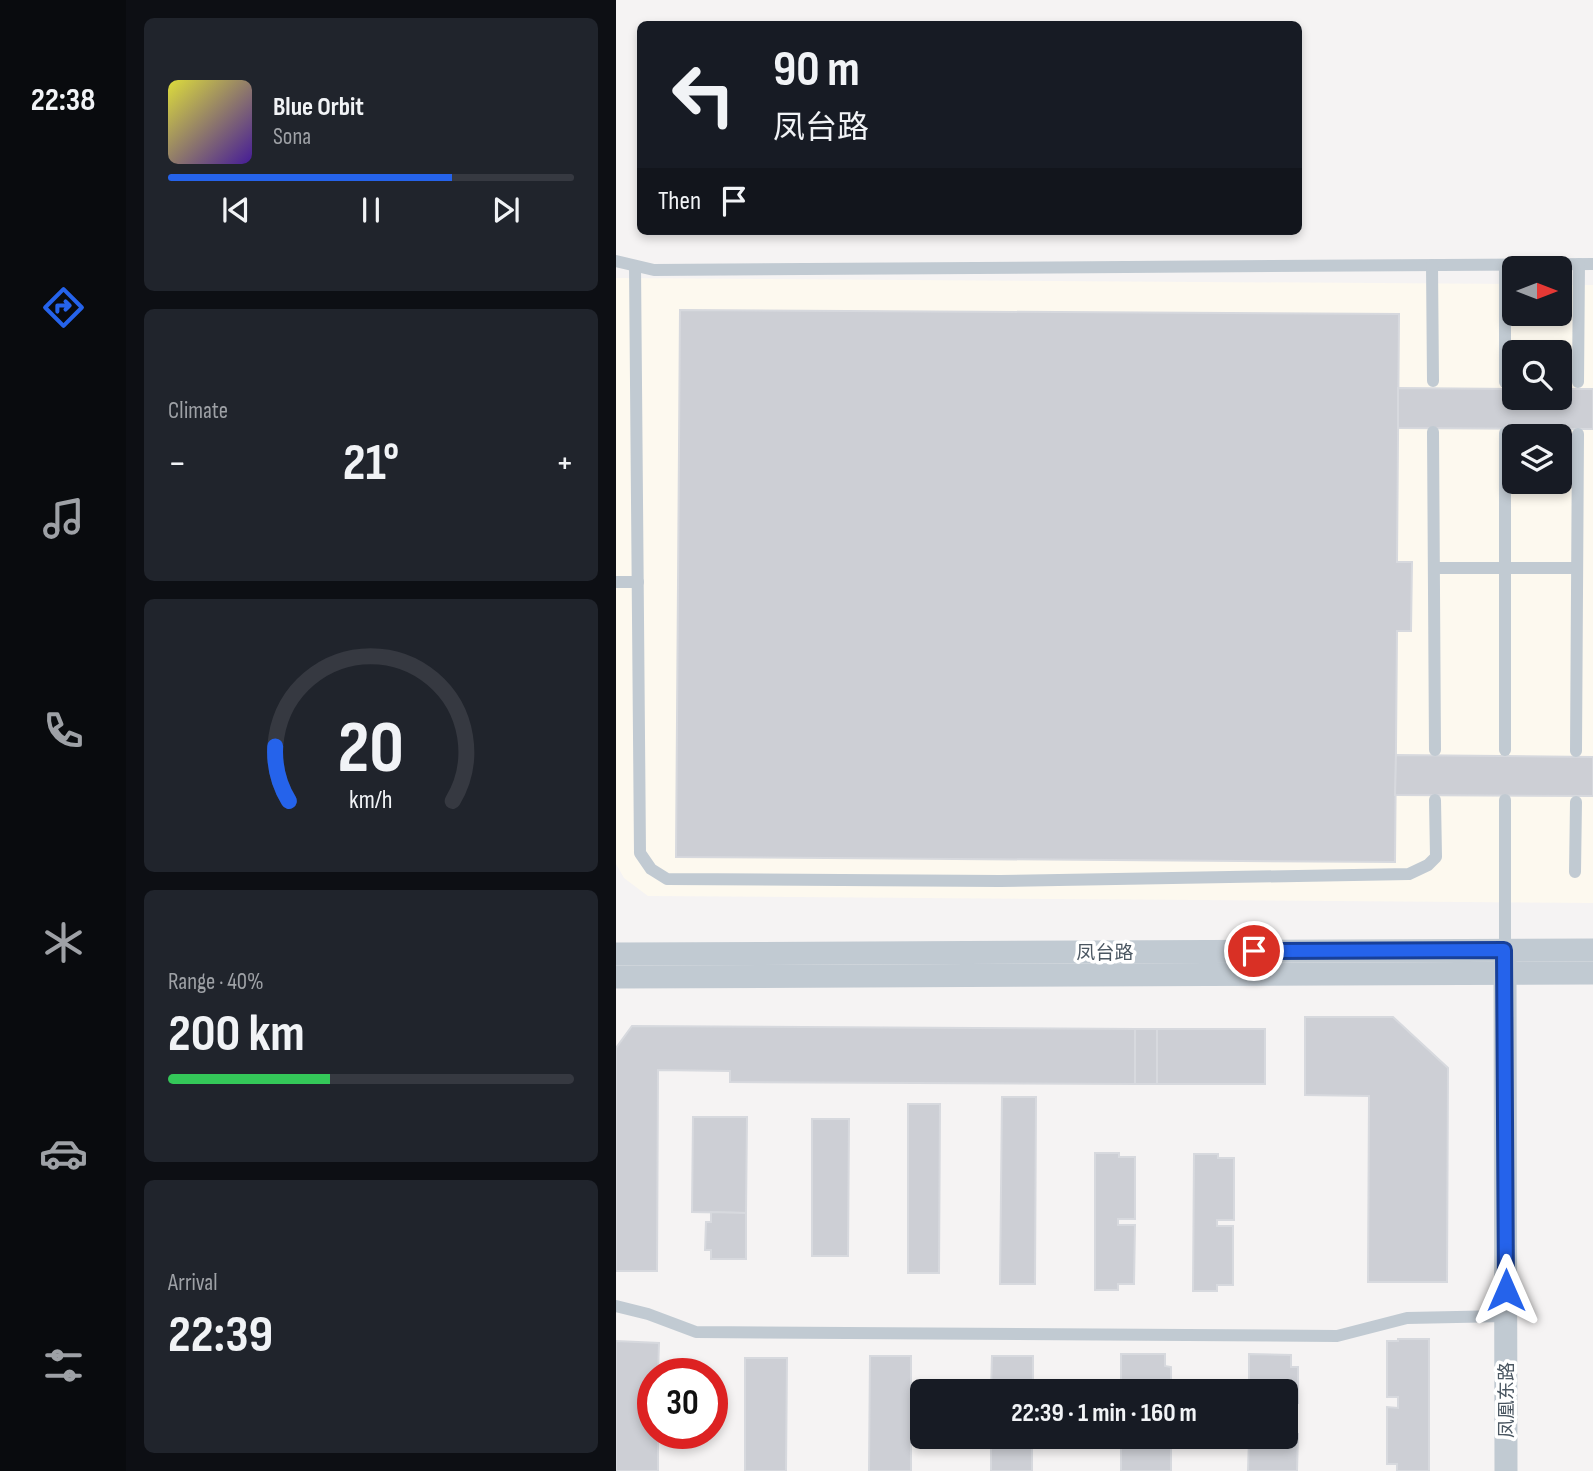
<!DOCTYPE html>
<meta charset="utf-8">
<style>
:root{--surface:#171b24;--page:#20242c;--text:#f1f3f6;--muted:#9ea1a6;--line:#363941;--accent:#2563eb}
body{margin:0;font-family:"Sofia Sans Condensed","Noto Sans SC",sans-serif;background:var(--page);color:var(--text);height:100vh;display:flex;flex-direction:column;font-size:26px;white-space:nowrap}
*{box-sizing:border-box;margin:0}
p{font-size:23px;color:var(--muted)}
.icon{flex:none;width:38px;height:38px;fill:none;stroke:currentColor;stroke-width:2;stroke-linecap:round;stroke-linejoin:round}
.map{position:relative;flex:1;overflow:hidden}
.drawer{display:flex;flex-direction:column;gap:18px;padding:18px;background:#0d0f14;width:490px}
.drawer>*{flex:none}
.hud{position:absolute;left:21px;top:21px;width:665px;height:214px;border-radius:10px;box-shadow:0 4px 10px #0003;background:#171b24;color:var(--text);overflow:hidden}
.needle{width:46px;rotate:90deg}
.tools{position:absolute;left:886px;top:256px;display:grid;gap:14px}
.tools a{display:grid;place-items:center;width:70px;height:70px;border-radius:10px;background:var(--surface);box-shadow:0 4px 10px #0003;font-size:35px}
.speed{position:absolute;left:21px;top:1358px;display:flex;gap:14px;font-size:35px;font-weight:700;text-align:center}
.speed>*{display:grid;place-content:center;width:91px;height:91px;border-radius:50%;background:var(--surface);box-shadow:0 4px 10px #0003;line-height:1}
.speed .limit{border:10px solid #d22;background:#fff;color:#111}
.pin{position:absolute;display:grid;place-items:center;width:60px;height:60px;color:#fff;margin:-30px;border:4px solid #fff;border-radius:50%;box-shadow:0 2px 7px #0007}
.me{position:absolute;width:77px;margin:-38px;rotate:0deg;stroke-linejoin:round;filter:drop-shadow(0 0 5px #0008)}
.turn{display:flex;align-items:center;gap:24px;height:147px;padding:0 21px;font-size:32px}
.turn .icon{width:91px;height:91px;stroke-width:2.5}
.turn b{display:block;font-size:49px;line-height:60px}
.then{display:flex;align-items:center;height:66px;padding:0 21px;background:#0003;gap:14px;font-size:26px}
.big{font-size:52px;font-weight:700;line-height:1.1}
.drawer .card{flex:1;display:flex;flex-direction:column;justify-content:center;gap:10px;min-width:0;padding:0 24px;border-radius:10px;background:var(--page)}
.drawer .dial{align-items:center;gap:0}
.dial svg{height:182px;overflow:visible;fill:none;stroke:var(--line);stroke-width:7;stroke-linecap:round;text-anchor:middle}
.dial text{fill:var(--text);stroke:none}
.song{display:flex;align-items:center;gap:21px}
.cover{width:84px;height:84px;border-radius:10px;background:linear-gradient(135deg,hsl(60 70% 55%),hsl(260 70% 35%))}
.played{height:7px;border-radius:4px;background:linear-gradient(90deg,var(--accent) 70%,var(--line) 70%)}
.keys{display:flex;justify-content:space-around;direction:ltr}
.heat{display:flex;justify-content:space-between;align-items:center;font-size:38px;direction:ltr}
.charge{height:10px;border-radius:5px;background:linear-gradient(90deg,#34c759 40%,var(--line) 0)}
.trip{position:absolute;left:294px;top:1379px;width:388px;height:70px;border-radius:10px;background:var(--surface);box-shadow:0 4px 10px #0003;font-weight:700;line-height:70px;text-align:center}
main{display:flex;flex:1;min-height:0}
.dock{display:flex;flex-direction:column;width:126px;justify-content:space-around;align-items:center;background:#090b0e;color:var(--muted)}
.dock .icon{width:49px;height:49px}
.dock .selected{color:var(--accent)}
.dock b{font-size:32px;color:var(--text)}
.map>svg:first-child{display:block}
.commercial{fill:#fdf9ef;fill-rule:evenodd}
.building{fill:#cdcfd5;stroke:#d7d9de;stroke-width:2}
.lines{fill:none;stroke-linecap:round;stroke-linejoin:round}
.service{stroke:#c1cad2;stroke-width:12}
.minor{stroke:#c1cad2;stroke-width:23}
.route-casing{stroke:#184099;stroke-width:18}
.route{stroke:#2563eb;stroke-width:12}
.labels{text-anchor:middle;stroke-width:7;stroke-linejoin:round;paint-order:stroke}
.street-label{font-size:19px;fill:#4a5661;stroke:#fff}
</style>
<main>
<nav class="dock">
<b>22:38</b>
<svg class="icon selected" aria-label="directions" viewBox="0 0 24 24"><path d="M12 3l9 9-9 9-9-9zM9 14v-3h6M13 9l2 2-2 2"/></svg>
<svg class="icon" aria-label="music" viewBox="0 0 24 24"><path d="M9 18V5l10-2v13"/><circle cx="6" cy="18" r="3"/><circle cx="16" cy="16" r="3"/></svg>
<svg class="icon" aria-label="phone" viewBox="0 0 24 24"><path d="M5 4h4l2 5-3 2q2 4 5 5l2-3 5 2v4C11 20 4 13 5 4z"/></svg>
<svg class="icon" aria-label="climate" viewBox="0 0 24 24"><path d="M12 3v18M4 7l16 10M4 17L20 7"/></svg>
<svg class="icon" aria-label="car" viewBox="0 0 24 24"><path d="M5 17H2v-5l4-1 3-4h7l3 4 3 1v5h-3M9 17h6M6 11h13"/><circle cx="7" cy="17" r="2"/><circle cx="17" cy="17" r="2"/></svg>
<svg class="icon" aria-label="filters" viewBox="0 0 24 24"><path d="M4 7h16M4 17h16"/><circle cx="9" cy="7" r="2"/><circle cx="15" cy="17" r="2"/></svg>
</nav>
<section class="drawer">
<div class="card">
<div class="song"><i class="cover"></i><div><b>Blue Orbit</b><p>Sona</p></div></div>
<div class="played"></div>
<div class="keys"><svg class="icon" aria-label="previous" viewBox="0 0 24 24"><path d="M18 5L8 12l10 7zM5 5v14"/></svg><svg class="icon" aria-label="pause" viewBox="0 0 24 24"><path d="M8 5v14M16 5v14"/></svg><svg class="icon" aria-label="next" viewBox="0 0 24 24"><path d="M6 5l10 7-10 7zM19 5v14"/></svg></div>
</div>
<div class="card"><p>Climate</p>
<div class="heat"><a>−</a><b class="big">21°</b><a>+</a></div>
</div>
<div class="card dial"><svg viewBox="0 0 100 80">
<path d="M14 69A42 42 0 1 1 86 69"/>
<path d="M14 69A42 42 0 0 1 8 45" stroke="#2563eb"/>
<text x="50" y="56" font-size="32" font-weight="700">20</text>
<text x="50" y="72" font-size="11">km/h</text>
</svg></div>
<div class="card"><p>Range · 40%</p><b class="big">200 km</b><div class="charge"></div></div>
<div class="card"><p>Arrival</p><b class="big">22:39</b></div>
</section>
<div class="map">
<svg width="977" height="1471" viewBox="0 0 977 1471">
<rect width="100%" height="100%" fill="#f5f3f3"/>
<path class="commercial" d="M0,278l898,6v29h45v-28h34v618l-945,-7 -24,-18 -8,-14zM898,352h45v45h-45zM898,436h45v45h-45z"/>
<g class="building">
<path d="M64,310l719,4 -2,248h15l-1,69h-14l-2,231 -719,-5z"/>
<path d="M782,388l116,1v8h45v-8h34v40l-195,-1z"/>
<path d="M780,755l197,2v39l-198,-1z"/>
<path d="M689,1017h88l55,51 -1,214h-79l1,-186 -64,-1z"/>
<path d="M16,1026l503,3v55l-405,-2v-11l-72,-1 -1,201h-41v-223z"/>
<rect x="519" y="1029" width="22" height="55"/>
<rect x="541" y="1029" width="108" height="55"/>
<path d="M386,1097h34l-1,187h-35z"/>
<path d="M292,1104h32l-1,169h-31z"/>
<path d="M77,1117h54l-1,96 -54,-1z"/>
<path d="M196,1119h37l-1,137h-36z"/>
<path d="M479,1153h24v4h16v62h-17v6h17l-1,59h-16v6h-23z"/>
<path d="M578,1154h24v4h16v62h-17v6h16v59h-16v6h-24z"/>
<path d="M95,1212l35,1v46h-35v-9h-6l1,-28h5z"/>
<path d="M782,1339h31v132h-32v-7h-10v-57l11,1v-11h-11v-56h11z"/>
<path d="M0,1341l43,2 -1,31h-5v59h5v38h-42z"/>
<path d="M505,1354h44v12l6,1v24h-50z"/>
<path d="M633,1354l42,1v12h7v36h-7v31h7l-1,37h-49l1,-34h37v-46h-37z"/>
<path d="M254,1356h41v115h-42z"/>
<path d="M376,1356h41v35h-42z"/>
<path d="M129,1358h42l-1,113h-41z"/>
<rect x="375" y="1437" width="41" height="34"/>
<path d="M505,1437l50,2v32h-50z"/>
</g>
<g class="lines">
<g class="service">
<path d="M0,261l38,9 939,-6"/>
<path d="M816,265l1,116"/>
<path d="M889,265v117"/>
<path d="M19,266l5,587 11,16 16,10 333,2 409,-7 19,-9 8,-8 -1,-57"/>
<path d="M962,382l1,-118"/>
<path d="M817,432l2,318"/>
<path d="M889,433v317"/>
<path d="M818,568h143"/>
<path d="M0,582h22"/>
<path d="M960,751l2,-317"/>
<path d="M889,800v150"/>
<path d="M959,872l1,-70"/>
<path d="M0,1306l32,8 48,18 641,4 70,-18 99,-2"/>
</g>
<g class="minor">
<path d="M0,954l977,-4"/>
<path d="M889,960l1,511"/>
<path d="M0,977l977,-4"/>
</g>
</g>
<g class="lines">
<defs>
<path id="route" d="M638,951l250,-1 2,340"/>
</defs>
<use href="#route" class="route-casing"/>
<use href="#route" class="route"/>
</g>
<g class="labels">
<g class="street-label">
<text x="489" y="959">凤台路</text>
<text transform="translate(890 1400) rotate(-90)" y="7">凤凰东路</text>
</g>
</g>
</svg>
<div class="tools">
<a><svg class="needle" viewBox="-14 -14 28 28"><path d="M0-13l5 13h-10z" fill="#e53935"/><path d="M0 13l5-13h-10z" fill="#9ea1a6"/></svg></a>
<a><svg class="icon" aria-label="search" viewBox="0 0 24 24"><circle cx="10" cy="10" r="6"/><path d="M15 15l6 6"/></svg></a>
<a><svg class="icon" aria-label="layers" viewBox="0 0 24 24"><path d="M12 4l9 5-9 5-9-5zM3 14l9 5 9-5"/></svg></a>
</div>
<div class="speed"><div class="limit">30</div></div>
<div class="pin" style="left:638px;top:951px;background:#d93025"><svg class="icon" aria-label="arrive" viewBox="0 0 24 24"><path d="M6 21V4h12l-3 4 3 4H6"/></svg></div>
<svg class="me" style="left:890px;top:1290px" viewBox="-20 -20 40 40"><path d="M0-17L14 15 0 8-14 15z" fill="#2563eb" stroke="#fff" stroke-width="4"/></svg>
<div class="trip">22:39 · 1 min · 160 m</div>
<div class="hud">
<div class="turn"><svg class="icon" aria-label="left" viewBox="0 0 24 24"><path d="M17 20v-9H6M10 6l-5 5 5 5"/></svg><div><b>90 m</b>凤台路</div></div>
<div class="then">Then<svg class="icon" aria-label="arrive" viewBox="0 0 24 24"><path d="M6 21V4h12l-3 4 3 4H6"/></svg></div>
</div>
</div>
</main>
